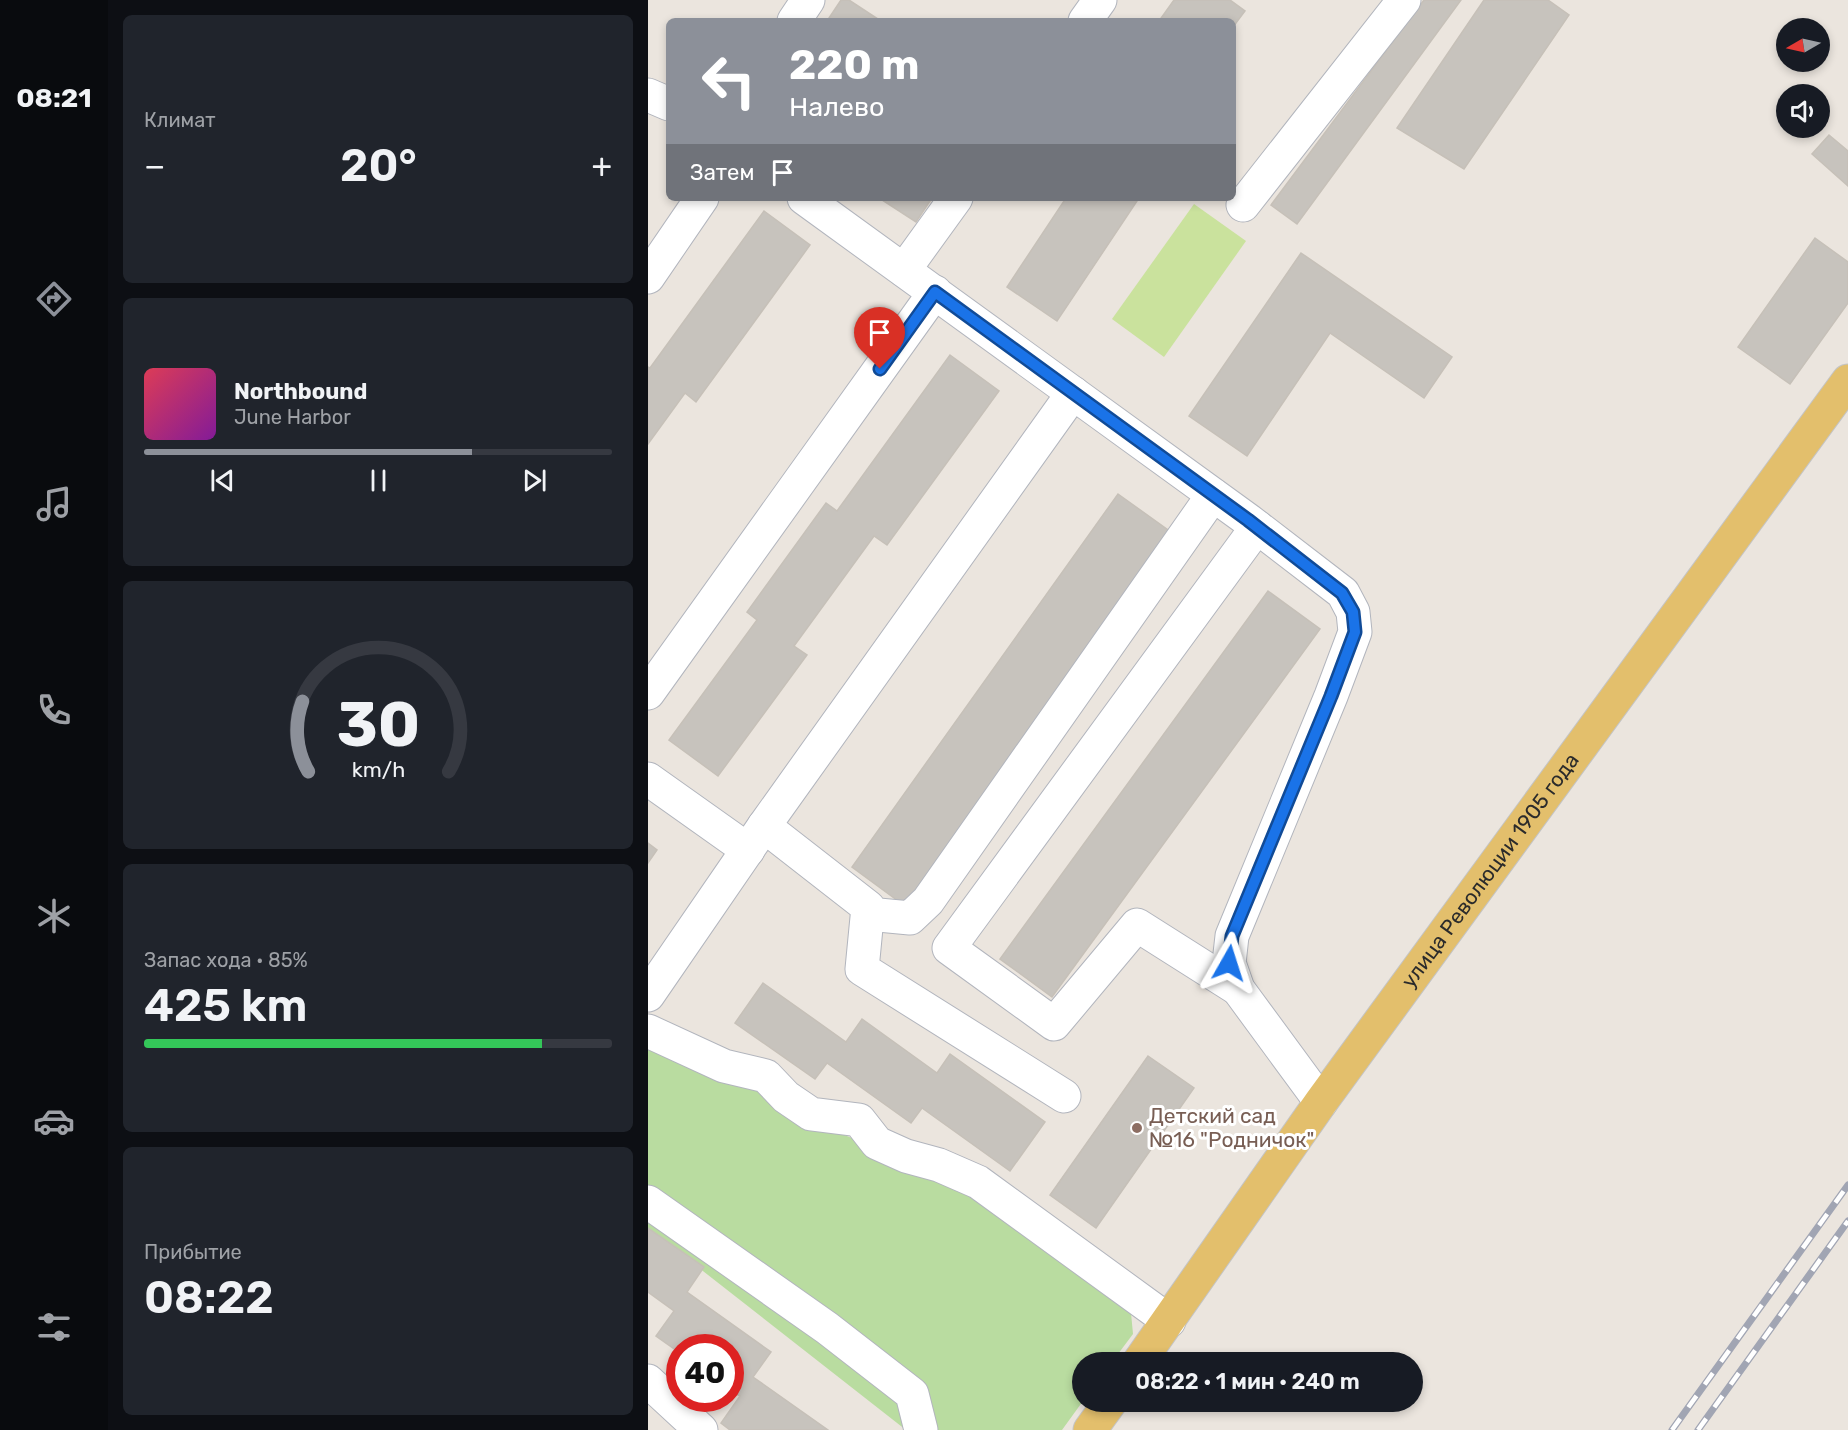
<!DOCTYPE html>
<html lang="ru">
<meta charset="utf-8">
<style>
:root{--surface:#171b24;--page:#20242c;--text:#f1f3f6;--muted:#9ea1a6;--line:#363941;--accent:#8c9099}
body{margin:0;font-family:Rubik,sans-serif;background:var(--page);color:var(--text);height:100vh;display:flex;flex-direction:column;font-size:22px;white-space:nowrap}
*{box-sizing:border-box;margin:0}
p{font-size:20px;color:var(--muted)}
.icon{flex:none;width:33px;height:33px;fill:none;stroke:currentColor;stroke-width:2;stroke-linecap:round;stroke-linejoin:round}
.map{position:relative;flex:1;overflow:hidden}
.panel{display:flex;flex-direction:column;gap:15px;padding:15px;background:#0d0f14;width:540px}
.panel>*{flex:none}
.guide{position:absolute;left:18px;top:18px;width:570px;height:183px;border-radius:9px;box-shadow:0 3px 9px #0003;background:#8c9099;color:#fff;overflow:hidden}
.needle{width:39px;rotate:261deg}
.tools{position:absolute;left:1128px;top:18px;display:grid;gap:12px}
.tools a{display:grid;place-items:center;width:54px;height:54px;border-radius:50%;background:var(--surface);box-shadow:0 3px 9px #0003;font-size:30px}
.speed{position:absolute;left:18px;top:1334px;display:flex;gap:12px;font-size:30px;font-weight:700;text-align:center}
.speed>*{display:grid;place-content:center;width:78px;height:78px;border-radius:50%;background:var(--surface);box-shadow:0 3px 9px #0003;line-height:1}
.speed .limit{border:9px solid #d22;background:#fff;color:#111}
.pin{position:absolute;display:grid;place-items:center;width:51px;height:51px;color:#fff;margin:-62px -26px;border-radius:50% 50% 50% 0;rotate:-45deg;box-shadow:0 0 6px #0007}
.pin .icon{rotate:45deg}
.me{position:absolute;width:66px;margin:-33px;rotate:6deg;stroke-linejoin:round;filter:drop-shadow(0 0 4px #0008)}
.turn{display:flex;align-items:center;gap:21px;height:126px;padding:0 24px;font-size:27px}
.turn .icon{width:78px;height:78px;stroke-width:2.5}
.turn b{display:block;font-size:42px;line-height:51px}
.then{display:flex;align-items:center;height:57px;padding:0 24px;background:#0003;gap:12px;font-size:22px}
.big{font-size:45px;font-weight:600;line-height:1.1}
.panel .tile{flex:1;display:flex;flex-direction:column;justify-content:center;gap:9px;min-width:0;padding:0 21px;border-radius:9px;background:var(--page)}
.panel .dial{align-items:center;gap:0}
.dial svg{height:156px;overflow:visible;fill:none;stroke:var(--line);stroke-width:7;stroke-linecap:round;text-anchor:middle}
.dial text{fill:var(--text);stroke:none}
.song{display:flex;align-items:center;gap:18px}
.cover{width:72px;height:72px;border-radius:9px;background:linear-gradient(135deg,hsl(350 70% 55%),hsl(290 70% 35%))}
.played{height:6px;border-radius:3px;background:linear-gradient(90deg,var(--accent) 70%,var(--line) 70%)}
.keys{display:flex;justify-content:space-around;direction:ltr}
.heat{display:flex;justify-content:space-between;align-items:center;font-size:33px;direction:ltr}
.charge{height:9px;border-radius:4px;background:linear-gradient(90deg,#34c759 85%,var(--line) 0)}
.trip{position:absolute;left:424px;top:1352px;width:351px;height:60px;border-radius:30px;background:var(--surface);box-shadow:0 3px 9px #0003;font-weight:600;line-height:60px;text-align:center}
main{display:flex;flex:1;min-height:0}
.dock{display:flex;flex-direction:column;width:108px;justify-content:space-around;align-items:center;background:#090b0e;color:var(--muted)}
.dock .icon{width:42px;height:42px}
.dock .on{color:var(--accent)}
.dock b{font-size:27px;color:var(--text)}
.map>svg:first-child{display:block}
.green{fill:#b9dca0}
.pitch{fill:#cae29d}
.building{fill:#c7c3bd;stroke:#c6c0b8;stroke-width:1.5}
.lines{fill:none;stroke-linecap:round;stroke-linejoin:round}
.minor-casing{stroke:#b2b5bd;stroke-width:35}
.major-casing{stroke:#c4c4c4;stroke-width:35}
.minor{stroke:#fff;stroke-width:33}
.major{stroke:#e3bf6c;stroke-width:33}
.rail-casing{stroke:#a1a5b3;stroke-width:7}
.rail{stroke:#fff;stroke-width:4.5;stroke-dasharray:14;stroke-linecap:butt}
.route-casing{stroke:#114b97;stroke-width:15}
.route{stroke:#1a73e8;stroke-width:10}
.education-dot{fill:#8d6e63;stroke:#fff;stroke-width:2}
.labels{text-anchor:middle;stroke-width:6;stroke-linejoin:round;paint-order:stroke}
.street-label{font-size:21px;fill:#2b2b2b;stroke:#fff}
.education-label{font-size:21px;fill:#785e54;stroke:#fff;text-anchor:start}
</style>
<main>
<nav class="dock">
<b>08:21</b>
<svg class="icon on" aria-label="directions" viewBox="0 0 24 24"><path d="M12 3l9 9-9 9-9-9zM9 14v-3h6M13 9l2 2-2 2"/></svg>
<svg class="icon" aria-label="music" viewBox="0 0 24 24"><path d="M9 18V5l10-2v13"/><circle cx="6" cy="18" r="3"/><circle cx="16" cy="16" r="3"/></svg>
<svg class="icon" aria-label="phone" viewBox="0 0 24 24"><path d="M5 4h4l2 5-3 2q2 4 5 5l2-3 5 2v4C11 20 4 13 5 4z"/></svg>
<svg class="icon" aria-label="climate" viewBox="0 0 24 24"><path d="M12 3v18M4 7l16 10M4 17L20 7"/></svg>
<svg class="icon" aria-label="car" viewBox="0 0 24 24"><path d="M5 17H2v-5l4-1 3-4h7l3 4 3 1v5h-3M9 17h6M6 11h13"/><circle cx="7" cy="17" r="2"/><circle cx="17" cy="17" r="2"/></svg>
<svg class="icon" aria-label="filters" viewBox="0 0 24 24"><path d="M4 7h16M4 17h16"/><circle cx="9" cy="7" r="2"/><circle cx="15" cy="17" r="2"/></svg>
</nav>
<section class="panel">
<div class="tile"><p>Климат</p>
<div class="heat"><a>−</a><b class="big">20°</b><a>+</a></div>
</div>
<div class="tile">
<div class="song"><i class="cover"></i><div><b>Northbound</b><p>June Harbor</p></div></div>
<div class="played"></div>
<div class="keys"><svg class="icon" aria-label="previous" viewBox="0 0 24 24"><path d="M18 5L8 12l10 7zM5 5v14"/></svg><svg class="icon" aria-label="pause" viewBox="0 0 24 24"><path d="M8 5v14M16 5v14"/></svg><svg class="icon" aria-label="next" viewBox="0 0 24 24"><path d="M6 5l10 7-10 7zM19 5v14"/></svg></div>
</div>
<div class="tile dial"><svg viewBox="0 0 100 80">
<path d="M14 69A42 42 0 1 1 86 69"/>
<path d="M14 69A42 42 0 0 1 11 33" stroke="#8c9099"/>
<text x="50" y="56" font-size="32" font-weight="700">30</text>
<text x="50" y="72" font-size="11">km/h</text>
</svg></div>
<div class="tile"><p>Запас хода · 85%</p><b class="big">425 km</b><div class="charge"></div></div>
<div class="tile"><p>Прибытие</p><b class="big">08:22</b></div>
</section>
<div class="map">
<svg width="1200" height="1430" viewBox="0 0 1200 1430">
<rect width="100%" height="100%" fill="#ebe5de"/>
<path class="green" d="M0,1042l107,47 49,30 151,60 176,134 2,21 -21,28h-29v39l-21,29h-156l-258,-202z"/>
<path class="pitch" d="M546,204l52,37 -82,116 -52,-38z"/>
<g class="building">
<path d="M193,0h8l32,21h-54z"/>
<path d="M526,0h56l15,11 -12,16v-6h-74z"/>
<path d="M776,0h37l-164,224 -26,-19z"/>
<path d="M836,0h64l21,15 -105,154 -67,-41z"/>
<path d="M1181,135l19,16v35l-36,-32z"/>
<path d="M231,198h53l-16,24z"/>
<path d="M418,198h73l-82,123 -50,-34z"/>
<path d="M116,211l46,34 -114,157 -11,-9 -37,51v-77l2,1z"/>
<path d="M1167,238l33,24v41l-58,81 -52,-37z"/>
<path d="M653,253l151,104 -28,41 -94,-65 -83,123 -58,-40z"/>
<path d="M302,355l49,36 -112,154 -13,-9 -80,110 13,9 -89,121 -49,-36 88,-120 -10,-8 79,-109 11,8z"/>
<path d="M470,494l57,41 -266,374 -57,-42z"/>
<path d="M620,591l52,38 -268,368 -52,-38z"/>
<path d="M0,843l9,7 -9,13z"/>
<path d="M115,983l83,59 16,-23 75,54 13,-19 95,68 -35,49 -88,-63 -11,15 -84,-60 -12,16 -80,-56z"/>
<path d="M500,1056l46,32 -98,140 -46,-33z"/>
<path d="M0,1228l56,39 -17,25 84,60 -18,25 75,53h-98l-9,-7 19,-27 -10,-6v-43h-50v6l-24,-17 18,-25 -26,-19z"/>
</g>
<g class="lines">
<defs>
<g id="minor">
<path d="M146,21l14,-21"/>
<path d="M437,21l15,-21"/>
<path d="M0,95l21,9"/>
<path d="M156,198l444,322 95,73 10,19 2,20 -24,64 -99,240 -3,27 9,26 83,113"/>
<path d="M595,205l161,-205"/>
<path d="M256,270l52,-72"/>
<path d="M0,277l54,-79"/>
<path d="M0,693l287,-401"/>
<path d="M0,779l100,71"/>
<path d="M116,826l104,81 -6,62 202,127"/>
<path d="M220,914l42,4 18,-17 285,-406"/>
<path d="M590,989l-101,-64 -83,99 -105,-76 308,-421"/>
<path d="M0,995l116,-169 309,-433"/>
<path d="M0,1031l76,35 42,10 20,21 25,17 48,6 18,23 29,13 33,9 39,17 191,139"/>
<path d="M0,1202l179,126 85,66 9,36"/>
<path d="M0,1381l53,49"/>
</g>
<g id="major">
<path id="s1" d="M491,1362l182,-260 527,-721"/>
<path d="M442,1430l21,-29"/>
</g>
</defs>
<use href="#minor" class="minor-casing"/>
<use href="#major" class="major-casing"/>
<use href="#minor" class="minor"/>
<use href="#major" class="major"/>
<defs>
<g id="rail">
<path d="M1024,1430l176,-245"/>
<path d="M1050,1430l150,-209"/>
</g>
</defs>
<use href="#rail" class="rail-casing"/>
<use href="#rail" class="rail"/>
</g>
<g class="lines">
<defs>
<path id="route" d="M232,369l55,-77 313,228 94,73 11,19 2,20 -24,64 -99,240 -3,27"/>
</defs>
<use href="#route" class="route-casing"/>
<use href="#route" class="route"/>
</g>
<circle class="education-dot" cx="489" cy="1128" r="6"/>
<g class="labels">
<g class="street-label">
<text dy="7" stroke="none"><textPath href="#s1" startOffset="604">улица Революции 1905 года</textPath></text>
</g>
<g class="education-label">
<text x="501" y="1123">Детский сад<tspan x="501" dy="24">№16 "Родничок"</tspan></text>
</g>
</g>
</svg>
<div class="tools">
<a><svg class="needle" viewBox="-14 -14 28 28"><path d="M0-13l5 13h-10z" fill="#e53935"/><path d="M0 13l5-13h-10z" fill="#9ea1a6"/></svg></a>
<a><svg class="icon" aria-label="sound" viewBox="0 0 24 24"><path d="M4 9h4l5-4v14l-5-4H4zM17 9q2 3 0 6"/></svg></a>
</div>
<div class="speed"><div class="limit">40</div></div>
<div class="pin" style="left:232px;top:369px;background:#d93025"><svg class="icon" aria-label="arrive" viewBox="0 0 24 24"><path d="M6 21V4h12l-3 4 3 4H6"/></svg></div>
<svg class="me" style="left:581px;top:963px" viewBox="-20 -20 40 40"><path d="M0-17L14 15 0 8-14 15z" fill="#1a73e8" stroke="#fff" stroke-width="4"/></svg>
<div class="trip">08:22 · 1 мин · 240 m</div>
<div class="guide">
<div class="turn"><svg class="icon" aria-label="left" viewBox="0 0 24 24"><path d="M17 20v-9H6M10 6l-5 5 5 5"/></svg><div><b>220 m</b>Налево</div></div>
<div class="then">Затем<svg class="icon" aria-label="arrive" viewBox="0 0 24 24"><path d="M6 21V4h12l-3 4 3 4H6"/></svg></div>
</div>
</div>
</main>
